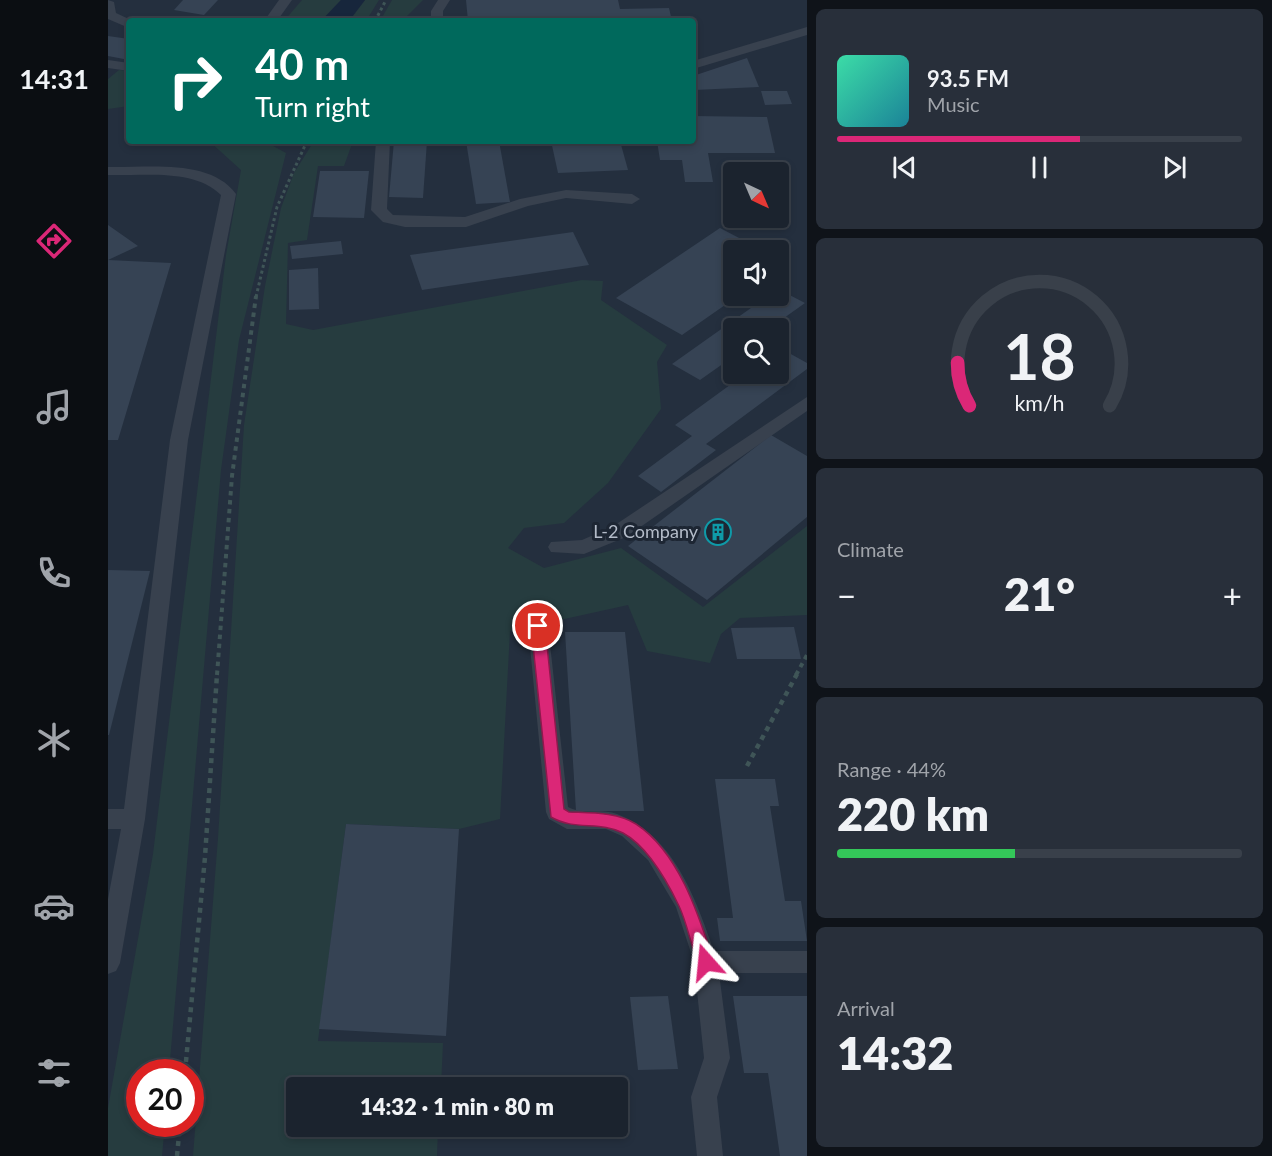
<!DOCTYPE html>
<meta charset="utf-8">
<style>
:root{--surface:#1b232e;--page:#282f3a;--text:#f1f3f6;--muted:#a0a4aa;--line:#39404a;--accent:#db2777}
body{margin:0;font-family:Lato,sans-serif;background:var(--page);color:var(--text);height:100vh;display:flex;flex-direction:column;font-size:22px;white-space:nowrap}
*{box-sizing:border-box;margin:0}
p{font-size:20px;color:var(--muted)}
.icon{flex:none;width:33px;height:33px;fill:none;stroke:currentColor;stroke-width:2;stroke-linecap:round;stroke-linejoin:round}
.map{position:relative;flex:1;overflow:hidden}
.side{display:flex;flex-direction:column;gap:9px;padding:9px;background:#0f1319;width:465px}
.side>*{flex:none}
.guide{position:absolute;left:18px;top:18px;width:570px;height:126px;border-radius:6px;box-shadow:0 3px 9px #0003,0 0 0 2px var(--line);background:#00695c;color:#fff;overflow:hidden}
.needle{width:39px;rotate:136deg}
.buttons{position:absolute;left:615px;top:162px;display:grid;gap:12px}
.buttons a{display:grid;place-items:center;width:66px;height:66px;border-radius:6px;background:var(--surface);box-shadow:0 3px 9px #0003,0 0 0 2px var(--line);font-size:30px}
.speed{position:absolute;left:18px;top:1059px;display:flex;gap:12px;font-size:30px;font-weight:700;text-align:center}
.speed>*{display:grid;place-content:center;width:78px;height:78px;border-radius:50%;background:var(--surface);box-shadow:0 3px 9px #0003,0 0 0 2px var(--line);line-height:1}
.speed .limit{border:9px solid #d22;background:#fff;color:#111}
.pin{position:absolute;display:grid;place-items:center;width:51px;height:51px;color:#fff;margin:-26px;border:3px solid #fff;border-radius:50%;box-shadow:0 2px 6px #0007}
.me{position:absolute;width:66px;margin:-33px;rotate:342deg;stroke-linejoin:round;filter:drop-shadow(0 0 4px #0008)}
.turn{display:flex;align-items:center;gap:21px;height:126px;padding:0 30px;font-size:27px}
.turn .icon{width:78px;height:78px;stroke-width:2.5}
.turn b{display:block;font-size:42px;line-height:51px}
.big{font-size:45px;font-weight:800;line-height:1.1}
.side .tile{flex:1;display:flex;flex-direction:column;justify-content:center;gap:9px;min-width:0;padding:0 21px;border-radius:9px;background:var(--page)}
.side .dial{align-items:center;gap:0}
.dial svg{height:156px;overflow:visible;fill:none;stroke:var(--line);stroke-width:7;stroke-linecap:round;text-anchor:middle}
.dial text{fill:var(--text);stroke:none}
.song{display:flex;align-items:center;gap:18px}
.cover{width:72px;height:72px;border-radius:9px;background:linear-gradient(135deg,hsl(160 70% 55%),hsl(190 70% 35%))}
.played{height:6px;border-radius:3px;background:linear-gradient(90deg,var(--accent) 60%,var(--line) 60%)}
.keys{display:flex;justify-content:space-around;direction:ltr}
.heat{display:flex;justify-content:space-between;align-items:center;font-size:33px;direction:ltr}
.charge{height:9px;border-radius:4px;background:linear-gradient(90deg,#34c759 44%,var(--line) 0)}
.trip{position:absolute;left:178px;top:1077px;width:342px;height:60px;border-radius:6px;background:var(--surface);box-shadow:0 3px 9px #0003,0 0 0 2px var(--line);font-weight:800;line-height:60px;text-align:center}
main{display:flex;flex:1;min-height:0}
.menu{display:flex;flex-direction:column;width:108px;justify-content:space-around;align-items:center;background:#0b0e12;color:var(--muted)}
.menu .icon{width:42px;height:42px}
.menu .current{color:var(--accent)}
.menu b{font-size:27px;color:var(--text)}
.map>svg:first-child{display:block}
.green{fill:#263c3f}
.water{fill:#17263c}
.building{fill:#364354}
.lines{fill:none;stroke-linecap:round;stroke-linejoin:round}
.path-far2{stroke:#3f5557;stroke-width:3;stroke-dasharray:3 3;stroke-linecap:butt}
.path-far1{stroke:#3f5557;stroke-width:4;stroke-dasharray:4.5 4.5;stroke-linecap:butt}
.path{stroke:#3f5557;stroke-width:4.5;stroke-dasharray:5 5;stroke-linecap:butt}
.lane{fill:#38414e;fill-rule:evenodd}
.route{fill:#db2777;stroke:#8e194d;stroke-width:1.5}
.labels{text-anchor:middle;stroke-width:6;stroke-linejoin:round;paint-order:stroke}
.poi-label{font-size:18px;fill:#b4bcc9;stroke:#1d2633;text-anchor:end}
</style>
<main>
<nav class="menu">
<b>14:31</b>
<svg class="icon current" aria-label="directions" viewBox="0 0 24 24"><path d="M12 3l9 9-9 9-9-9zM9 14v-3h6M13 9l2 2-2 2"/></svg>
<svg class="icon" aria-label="music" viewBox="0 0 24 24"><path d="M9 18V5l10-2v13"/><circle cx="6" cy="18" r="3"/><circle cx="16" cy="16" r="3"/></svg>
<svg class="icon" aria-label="phone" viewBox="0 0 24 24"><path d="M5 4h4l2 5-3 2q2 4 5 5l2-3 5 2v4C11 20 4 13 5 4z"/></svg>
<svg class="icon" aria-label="climate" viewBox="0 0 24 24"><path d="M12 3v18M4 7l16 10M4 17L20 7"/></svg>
<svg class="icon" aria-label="car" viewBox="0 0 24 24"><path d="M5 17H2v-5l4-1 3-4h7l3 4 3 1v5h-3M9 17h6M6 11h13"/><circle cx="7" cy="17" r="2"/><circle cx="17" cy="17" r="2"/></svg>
<svg class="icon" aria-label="filters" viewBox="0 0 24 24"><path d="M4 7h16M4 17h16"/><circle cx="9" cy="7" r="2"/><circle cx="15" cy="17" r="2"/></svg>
</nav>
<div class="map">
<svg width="699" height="1156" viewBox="0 0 699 1156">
<rect width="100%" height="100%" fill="#242f3e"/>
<g class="green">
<path d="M194,0h39l-20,21h-37z"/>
<path d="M257,0h14l-13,21h-17z"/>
<path d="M284,0h31l-21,21h-22z"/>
<path d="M11,70l10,1v35l-21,3v-30z"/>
<path d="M101,141h55l22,12 -47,187 -18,130 -52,602h-29v52h25l-3,32h-54v-48l45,-254 73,-599 15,-85z"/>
<path d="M206,141h39l-9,25h-26l-11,74 -19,3 -2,81 27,6 269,-50 21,1 -2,19 66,45 -10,17 4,47 -53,74 -44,40 -40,5 -16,20 36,20 77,-20 82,59 104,-81v89l-67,3 -19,16 -11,29 -63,-12 -19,-46 -118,26 -10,188 -41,10 -113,-5 -28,217 125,2 -2,44 -144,1v38l141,1 -1,29h-244l25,-318 26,-413 21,-139 16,-78 13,-35z"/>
</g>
<path class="water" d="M233,0h24l-16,21h-28z"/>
<g class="building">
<path d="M75,0h35l-14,15 -30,-5z"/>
<path d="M358,0h152l2,9 49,-1 3,13h-204z"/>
<path d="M0,36l21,3v21l-21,-4z"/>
<path d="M639,58l12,29 -65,3 -1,-14z"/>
<path d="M653,91h26l5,13 -27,1z"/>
<path d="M585,116l74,1 8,36h-67l5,29h-28l-3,-22h-22l-3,-19h36z"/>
<path d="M286,141h33l-4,57 -34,-1z"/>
<path d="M358,141h33l11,61 -34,2z"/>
<path d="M443,141h69l8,29 -70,3z"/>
<path d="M212,171h49l-5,47 -51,-1z"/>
<path d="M0,225l30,21 -30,14 63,3 -53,177h-10z"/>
<path d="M612,228l42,22h-28v46h4l-56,39 -66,-37z"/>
<path d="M465,232l16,33 -167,25 -12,-35z"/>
<path d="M233,241l2,13 -51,5 -2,-13z"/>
<path d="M210,268l1,41 -30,1v-40z"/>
<path d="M670,289l27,14 -35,25h-36v28l-34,24 -28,-16 96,-68h10z"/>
<path d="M672,348l27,15v6l-101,75 10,6 -55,42 -23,-16 54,-40 -17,-11 70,-51h33z"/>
<path d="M663,435l36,21v61l-100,83 -79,-54z"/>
<path d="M0,570l42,1 -41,164h-1z"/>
<path d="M686,627l7,32h-64l-6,-31z"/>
<path d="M457,632h60l19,179h-68z"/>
<path d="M607,779h60l4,27h-9l15,95h16l6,40h-87l-3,-23h16z"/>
<path d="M238,824l113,5 -13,207 -127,-7z"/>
<path d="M560,996l10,73 -40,1 -8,-73z"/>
<path d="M625,996h74v160h-27l-12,-83h-24z"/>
</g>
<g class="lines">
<g class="path-far2">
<path d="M267,21l11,-21"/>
<path d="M148,297l21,-90 30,-66"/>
</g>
<g class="path-far1">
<path d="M109,675l15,-199 24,-180"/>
<path d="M688,675l11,-20"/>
</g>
<g class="path">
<path d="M639,766l50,-92"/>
<path d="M77,1072l20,-215 12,-183"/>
<path d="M69,1156l3,-32"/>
</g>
<g class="lane">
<path d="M0,0l6,2 2,11 17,8h-4v7l-21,-9z"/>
<path d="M171,0h13l-15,21h-13z"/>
<path d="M330,0h12l-7,11v10h-12v-10z"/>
<path d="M699,27v8l-114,34v-8z"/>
<path d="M0,60l21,3v8l-21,-3z"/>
<path d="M268,141h14l-3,68 6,6 72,2 55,-18 46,-9 66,4 8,5 -8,5 -66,-6 -38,8 -62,21h-61l-22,-5 -12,-12z"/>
<path d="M0,167c40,1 102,-9 128,27l-48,246 -43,379 -25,144 -4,8 -8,3v-75l13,-70h-13v-20h16l46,-369 51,-245c-26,-27 -78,-19 -113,-20z"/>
<path d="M699,397v14l-181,126 -42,17 -33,-2 -3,-5 3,-5 31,-2 30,-13z"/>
<path d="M430,618l7,3 3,5 20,181c13,8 34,1 49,7 57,22 78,83 97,137h93v22h-88l11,85 -13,39 6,59h-26l-6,-59 13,-39 -10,-96 -18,-55 -28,-47 -26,-24 -16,-7h-39l-18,-10 -3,-7 -18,-186 3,-5z"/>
</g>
</g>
<path class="route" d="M430,621l7,5 19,183 5,3c22,1 48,0 67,12 43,28 63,92 78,138l-2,5 -6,3 -6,-3c-9,-19 -12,-42 -21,-61 -12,-25 -32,-60 -56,-73 -23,-12 -49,-2 -72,-16l-20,-191z"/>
<defs>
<symbol id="building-ring" viewBox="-11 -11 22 22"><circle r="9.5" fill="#1d2633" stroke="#0f9aa8" stroke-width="1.5"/><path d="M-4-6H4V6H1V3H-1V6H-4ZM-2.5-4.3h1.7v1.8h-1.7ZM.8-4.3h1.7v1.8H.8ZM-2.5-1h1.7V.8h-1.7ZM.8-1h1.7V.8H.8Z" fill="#0f9aa8"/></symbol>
</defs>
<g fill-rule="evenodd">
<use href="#building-ring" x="595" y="517" width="30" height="30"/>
</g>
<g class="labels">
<g class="poi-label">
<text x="590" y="538">L-2 Company</text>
</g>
</g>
</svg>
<div class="buttons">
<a><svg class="needle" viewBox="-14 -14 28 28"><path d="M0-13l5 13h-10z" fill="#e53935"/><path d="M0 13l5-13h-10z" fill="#a0a4aa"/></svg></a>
<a><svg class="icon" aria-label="sound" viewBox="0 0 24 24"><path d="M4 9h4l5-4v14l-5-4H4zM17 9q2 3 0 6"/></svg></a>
<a><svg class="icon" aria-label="search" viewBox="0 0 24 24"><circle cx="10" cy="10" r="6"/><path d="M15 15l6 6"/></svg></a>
</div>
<div class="speed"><div class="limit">20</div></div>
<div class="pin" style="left:430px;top:626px;background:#d93025"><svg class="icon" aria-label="arrive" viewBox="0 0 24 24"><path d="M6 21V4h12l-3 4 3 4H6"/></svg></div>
<svg class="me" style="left:598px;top:962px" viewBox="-20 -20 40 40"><path d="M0-17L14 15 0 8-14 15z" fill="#db2777" stroke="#fff" stroke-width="4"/></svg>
<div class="trip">14:32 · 1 min · 80 m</div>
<div class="guide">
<div class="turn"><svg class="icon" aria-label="right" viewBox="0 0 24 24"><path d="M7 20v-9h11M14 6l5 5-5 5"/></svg><div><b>40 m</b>Turn right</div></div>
</div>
</div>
<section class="side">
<div class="tile">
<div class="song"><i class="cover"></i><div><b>93.5 FM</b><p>Music</p></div></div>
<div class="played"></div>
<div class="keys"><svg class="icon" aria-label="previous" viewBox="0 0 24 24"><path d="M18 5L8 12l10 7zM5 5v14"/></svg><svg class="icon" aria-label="pause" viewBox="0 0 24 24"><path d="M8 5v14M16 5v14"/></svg><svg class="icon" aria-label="next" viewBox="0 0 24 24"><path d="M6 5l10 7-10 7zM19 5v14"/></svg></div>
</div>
<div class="tile dial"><svg viewBox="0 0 100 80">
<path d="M14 69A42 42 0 1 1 86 69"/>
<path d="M14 69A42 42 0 0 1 8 47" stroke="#db2777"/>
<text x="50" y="56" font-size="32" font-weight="700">18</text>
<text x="50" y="72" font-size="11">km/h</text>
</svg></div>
<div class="tile"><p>Climate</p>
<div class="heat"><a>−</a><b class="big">21°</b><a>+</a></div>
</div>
<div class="tile"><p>Range · 44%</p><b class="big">220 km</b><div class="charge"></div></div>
<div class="tile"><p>Arrival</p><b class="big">14:32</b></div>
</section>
</main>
